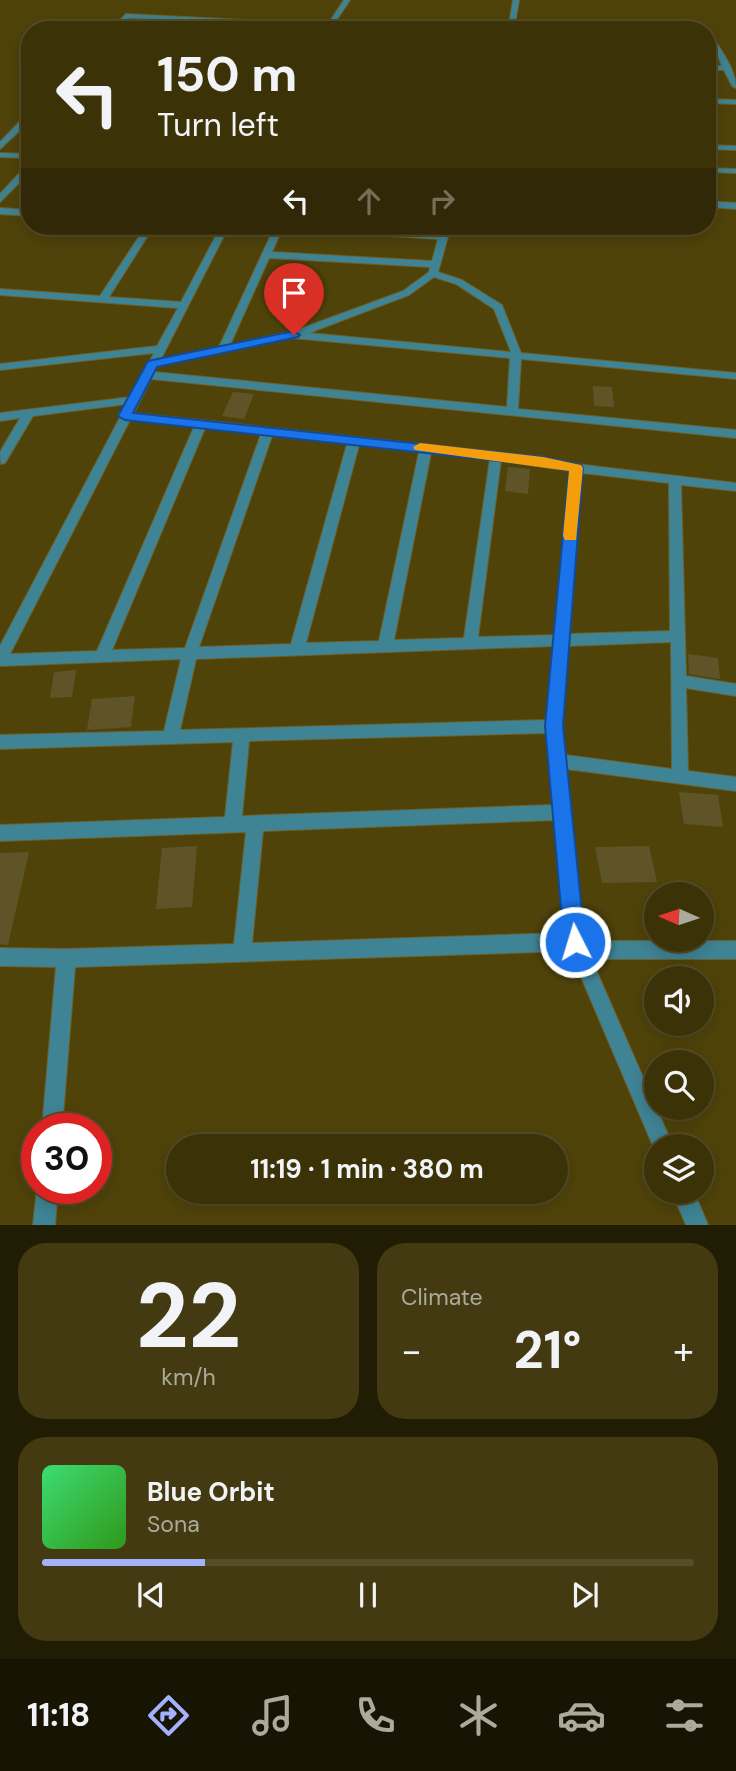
<!DOCTYPE html>
<meta charset="utf-8">
<style>
:root{--surface:#3c3208;--page:#433a12;--text:#f1f3f6;--muted:#acaa9c;--line:#554d29;--accent:#a4b1fc}
body{margin:0;font-family:"DM Sans",sans-serif;background:var(--page);color:var(--text);height:100vh;display:flex;flex-direction:column;font-size:26px;white-space:nowrap}
*{box-sizing:border-box;margin:0}
p{font-size:23px;color:var(--muted)}
.icon{flex:none;width:38px;height:38px;fill:none;stroke:currentColor;stroke-width:2;stroke-linecap:round;stroke-linejoin:round}
.map{position:relative;height:1225px;overflow:hidden}
.panel{display:flex;flex-direction:column;gap:18px;padding:18px;background:#211c04;flex:1}
.panel>*{flex:none}
.guide{position:absolute;left:21px;top:21px;width:695px;height:214px;border-radius:28px;box-shadow:0 4px 18px #0003,0 0 0 2px var(--line);background:#3c3208;color:var(--text);overflow:hidden}
.needle{width:46px;rotate:273deg}
.fabs{position:absolute;left:644px;top:882px;display:grid;gap:14px}
.fabs a{display:grid;place-items:center;width:70px;height:70px;border-radius:50%;background:var(--surface);box-shadow:0 4px 18px #0003,0 0 0 2px var(--line);font-size:35px}
.speed{position:absolute;left:21px;top:1113px;display:flex;gap:14px;font-size:35px;font-weight:700;text-align:center}
.speed>*{display:grid;place-content:center;width:91px;height:91px;border-radius:50%;background:var(--surface);box-shadow:0 4px 18px #0003,0 0 0 2px var(--line);line-height:1}
.speed .limit{border:10px solid #d22;background:#fff;color:#111}
.pin{position:absolute;display:grid;place-items:center;width:60px;height:60px;color:#fff;margin:-72px -30px;border-radius:50% 50% 50% 0;rotate:-45deg;box-shadow:0 0 7px #0007}
.pin .icon{rotate:45deg}
.me{position:absolute;width:77px;margin:-38px;rotate:355deg;stroke-linejoin:round;filter:drop-shadow(0 0 5px #0008)}
.turn{display:flex;align-items:center;gap:24px;height:147px;padding:0 21px;font-size:32px}
.turn .icon{width:91px;height:91px;stroke-width:2.5}
.turn b{display:block;font-size:49px;line-height:60px}
.lanes{display:flex;align-items:center;height:66px;padding:0 21px;background:#0003;justify-content:center;gap:35px;direction:ltr}
.lanes .off{opacity:.35}
.big{font-size:52px;font-weight:700;line-height:1.1}
.panel .widget{flex:1;display:flex;flex-direction:column;justify-content:center;gap:10px;min-width:0;padding:0 24px;border-radius:28px;background:var(--page)}
.panel .dial{align-items:center;gap:0}
.dial b{font-size:91px;line-height:1}
.song{display:flex;align-items:center;gap:21px}
.cover{width:84px;height:84px;border-radius:10px;background:linear-gradient(135deg,hsl(140 70% 55%),hsl(110 70% 35%))}
.played{height:7px;border-radius:4px;background:linear-gradient(90deg,var(--accent) 25%,var(--line) 25%)}
.keys{display:flex;justify-content:space-around;direction:ltr}
.heat{display:flex;justify-content:space-between;align-items:center;font-size:38px;direction:ltr}
.panel .tiles{flex:1;display:grid;gap:18px;grid-template-columns:1fr 1fr}
.widget:last-child{grid-column:span 2}
.trip{position:absolute;left:166px;top:1134px;width:402px;height:70px;border-radius:35px;background:var(--surface);box-shadow:0 4px 18px #0003,0 0 0 2px var(--line);font-weight:700;line-height:70px;text-align:center}
.menu{display:flex;height:112px;justify-content:space-around;align-items:center;background:#181403;color:var(--muted)}
.menu .icon{width:49px;height:49px}
.menu .on{color:var(--accent)}
.menu b{font-size:32px;color:var(--text)}
.map>svg:first-child{display:block}
.building{fill:#5f5427}
.lines{fill:none;stroke-linecap:round;stroke-linejoin:round}
.minor-casing{stroke:#6c602c;stroke-width:2}
.minor{fill:#3f8495;fill-rule:evenodd}
.route{fill:#1a73e8;stroke:#114b97;stroke-width:2}
.slow{fill:#f59e0b}
</style>
<div class="map">
<svg width="736" height="1225" viewBox="0 0 736 1225">
<rect width="100%" height="100%" fill="#50430a"/>
<g class="building">
<path d="M593,386l19,1 2,20 -20,-1z"/>
<path d="M233,392l21,2 -10,25 -22,-3z"/>
<path d="M508,467l22,2 -2,25 -23,-3z"/>
<path d="M688,654l30,4 2,21 -31,-5z"/>
<path d="M76,670l-4,27 -22,1 4,-26z"/>
<path d="M135,696l-4,31 -44,3 5,-31z"/>
<path d="M679,792l39,3 5,32 -39,-3z"/>
<path d="M197,846l-5,61 -36,2 6,-61z"/>
<path d="M649,846l8,36 -55,1 -7,-36z"/>
<path d="M29,852l-21,93 -8,-1v-91z"/>
</g>
<g class="lines">
<defs>
<g id="minor">
<path d="M344,0h6l-16,24 82,6 -84,-2 -8,2 2,-3 -159,-8 -9,11h-7l9,-11 -32,-1 -11,12h-7l16,-16 202,10z"/>
<path d="M513,0h6l-5,30h-6z"/>
<path d="M710,39h4c9,14 22,32 22,49l-4,-2 -8,-16h-17v-4h15z"/>
<path d="M707,99l29,1v4l-29,-1z"/>
<path d="M27,114h3v7l-30,28v-7z"/>
<path d="M707,145l29,1v4l-29,-1z"/>
<path d="M0,153l30,1v4l-30,-1z"/>
<path d="M27,165h3v7l-30,30v-8z"/>
<path d="M707,168l29,1v4l-29,-1z"/>
<path d="M707,201l29,2v6l-29,-2z"/>
<path d="M0,208l30,2v6l-30,-2z"/>
<path d="M146,226h8l-45,71 72,5 40,-76h8l-68,133 58,-12 56,-121h41l124,8 3,-8h8l-13,46 24,8 40,25 19,48 215,20v6l-215,-20 -3,50 218,21v8l-585,-59 -17,34 409,44 33,7 160,19v8l-55,-6 5,191 50,8v12l-50,-8 2,83 48,6v14l-170,-22 17,166 18,6h135v18h-135l-11,-3 83,190h-17v7l-86,-202 -495,16 -13,162h-20l14,-162 -56,-1v-18l66,1 168,-5 12,-112 -246,9v-16l225,-8 8,-75 -233,7v-14l164,-4 17,-72 -181,7v-20l127,-242 -94,12 -28,47 -4,1 -1,-12 20,-34 -20,3v-8l131,-16 23,-44 -154,17v-6l157,-18 21,-38 -178,-13v-6l100,7zM282,229l156,10 -6,22 -160,-9zM269,258l161,9 -1,5 -26,19 -106,39 -67,15zM434,277l22,7 38,25 17,43 -202,-19 100,-38zM292,338l218,20 -3,49 -353,-35 4,-6zM130,420l64,7 -97,224 -87,3zM205,428l56,6 -76,214 -73,2zM272,436l75,8 -56,200 -92,3zM359,445l60,7 -40,189 -73,2zM431,453l59,6 -26,179 -70,2zM501,460l69,11 -15,164 -77,2zM582,473l87,10 1,148 -101,3zM671,642l1,127 -107,-14 -3,-29 6,-80zM554,646l-7,74 -367,10 16,-71zM547,733l6,72 -311,11 7,-75zM555,820l10,113 -313,10 11,-112z"/>
<path d="M37,1187l21,1 -3,37h-22z"/>
<path d="M672,1192h22l14,33h-22z"/>
</g>
</defs>
<use href="#minor" class="minor-casing"/>
<use href="#minor" class="minor"/>
</g>
<path class="route" d="M294,331l6,4 -2,2 -141,30 -24,46 410,44 38,8 2,3 -20,258 22,216 -3,8 -7,3 -8,-3 -3,-8 -19,-216 24,-255 -26,-5 -418,-46 -7,-4 30,-55z"/>
<path class="slow" d="M420,443l123,14 38,8 2,3 -7,72h-11l-2,-4 6,-65 -154,-21 -2,-3z"/>
</svg>
<div class="fabs">
<a><svg class="needle" viewBox="-14 -14 28 28"><path d="M0-13l5 13h-10z" fill="#e53935"/><path d="M0 13l5-13h-10z" fill="#acaa9c"/></svg></a>
<a><svg class="icon" aria-label="sound" viewBox="0 0 24 24"><path d="M4 9h4l5-4v14l-5-4H4zM17 9q2 3 0 6"/></svg></a>
<a><svg class="icon" aria-label="search" viewBox="0 0 24 24"><circle cx="10" cy="10" r="6"/><path d="M15 15l6 6"/></svg></a>
<a><svg class="icon" aria-label="layers" viewBox="0 0 24 24"><path d="M12 4l9 5-9 5-9-5zM3 14l9 5 9-5"/></svg></a>
</div>
<div class="speed"><div class="limit">30</div></div>
<div class="pin" style="left:294px;top:335px;background:#d93025"><svg class="icon" aria-label="arrive" viewBox="0 0 24 24"><path d="M6 21V4h12l-3 4 3 4H6"/></svg></div>
<svg class="me" style="left:575px;top:942px" viewBox="-20 -20 40 40"><circle r="17" fill="#1a73e8" stroke="#fff" stroke-width="3"/><path d="M0-11L8 9 0 5-8 9z" fill="#fff"/></svg>
<div class="trip">11:19 · 1 min · 380 m</div>
<div class="guide">
<div class="turn"><svg class="icon" aria-label="left" viewBox="0 0 24 24"><path d="M17 20v-9H6M10 6l-5 5 5 5"/></svg><div><b>150 m</b>Turn left</div></div>
<div class="lanes"><svg class="icon" aria-label="left" viewBox="0 0 24 24"><path d="M17 20v-9H6M10 6l-5 5 5 5"/></svg><svg class="icon off" aria-label="ahead" viewBox="0 0 24 24"><path d="M12 20V5M6 11l6-6 6 6"/></svg><svg class="icon off" aria-label="right" viewBox="0 0 24 24"><path d="M7 20v-9h11M14 6l5 5-5 5"/></svg></div>
</div>
</div>
<section class="panel">
<div class="tiles">
<div class="widget dial"><b>22</b><p>km/h</p></div>
<div class="widget"><p>Climate</p>
<div class="heat"><a>−</a><b class="big">21°</b><a>+</a></div>
</div>
<div class="widget">
<div class="song"><i class="cover"></i><div><b>Blue Orbit</b><p>Sona</p></div></div>
<div class="played"></div>
<div class="keys"><svg class="icon" aria-label="previous" viewBox="0 0 24 24"><path d="M18 5L8 12l10 7zM5 5v14"/></svg><svg class="icon" aria-label="pause" viewBox="0 0 24 24"><path d="M8 5v14M16 5v14"/></svg><svg class="icon" aria-label="next" viewBox="0 0 24 24"><path d="M6 5l10 7-10 7zM19 5v14"/></svg></div>
</div>
</div>
</section>
<nav class="menu">
<b>11:18</b>
<svg class="icon on" aria-label="directions" viewBox="0 0 24 24"><path d="M12 3l9 9-9 9-9-9zM9 14v-3h6M13 9l2 2-2 2"/></svg>
<svg class="icon" aria-label="music" viewBox="0 0 24 24"><path d="M9 18V5l10-2v13"/><circle cx="6" cy="18" r="3"/><circle cx="16" cy="16" r="3"/></svg>
<svg class="icon" aria-label="phone" viewBox="0 0 24 24"><path d="M5 4h4l2 5-3 2q2 4 5 5l2-3 5 2v4C11 20 4 13 5 4z"/></svg>
<svg class="icon" aria-label="climate" viewBox="0 0 24 24"><path d="M12 3v18M4 7l16 10M4 17L20 7"/></svg>
<svg class="icon" aria-label="car" viewBox="0 0 24 24"><path d="M5 17H2v-5l4-1 3-4h7l3 4 3 1v5h-3M9 17h6M6 11h13"/><circle cx="7" cy="17" r="2"/><circle cx="17" cy="17" r="2"/></svg>
<svg class="icon" aria-label="filters" viewBox="0 0 24 24"><path d="M4 7h16M4 17h16"/><circle cx="9" cy="7" r="2"/><circle cx="15" cy="17" r="2"/></svg>
</nav>
